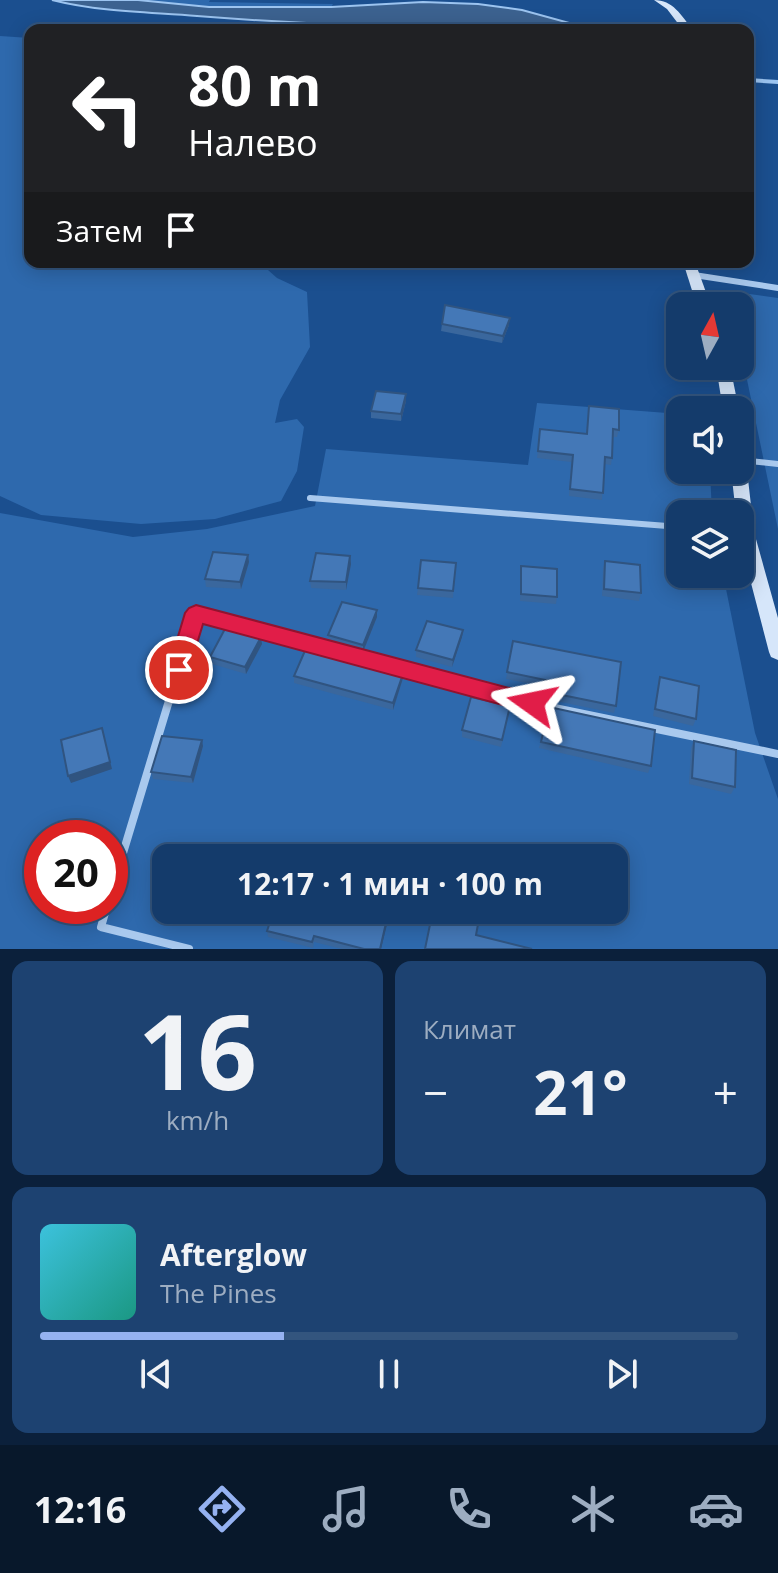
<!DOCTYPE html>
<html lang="ru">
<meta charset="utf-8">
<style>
:root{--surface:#143b6b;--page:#1d4271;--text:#f1f3f6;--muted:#9dadc1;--line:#33557e;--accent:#95b2f1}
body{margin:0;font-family:"Open Sans",sans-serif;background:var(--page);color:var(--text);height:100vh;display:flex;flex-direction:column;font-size:30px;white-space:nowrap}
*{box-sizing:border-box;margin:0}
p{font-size:26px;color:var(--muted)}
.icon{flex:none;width:44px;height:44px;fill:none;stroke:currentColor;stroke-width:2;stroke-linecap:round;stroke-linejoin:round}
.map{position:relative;height:949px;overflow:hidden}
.side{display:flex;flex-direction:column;gap:12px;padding:12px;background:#0b203b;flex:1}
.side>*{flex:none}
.guide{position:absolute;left:24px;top:24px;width:730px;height:244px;border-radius:16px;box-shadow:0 4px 20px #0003,0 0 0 2px var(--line);background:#202124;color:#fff;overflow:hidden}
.needle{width:52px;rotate:8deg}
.buttons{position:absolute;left:666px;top:292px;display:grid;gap:16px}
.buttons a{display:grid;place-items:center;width:88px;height:88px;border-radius:16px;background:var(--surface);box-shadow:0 4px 20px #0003,0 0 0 2px var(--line);font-size:40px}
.speed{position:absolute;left:24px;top:820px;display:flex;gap:16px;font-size:40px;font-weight:700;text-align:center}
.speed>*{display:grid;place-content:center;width:104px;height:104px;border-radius:50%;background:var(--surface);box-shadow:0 4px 20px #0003,0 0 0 2px var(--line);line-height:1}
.speed .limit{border:12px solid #d22;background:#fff;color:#111}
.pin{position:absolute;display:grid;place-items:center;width:68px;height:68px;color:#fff;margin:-34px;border:4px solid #fff;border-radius:50%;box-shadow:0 2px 8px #0007}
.me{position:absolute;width:88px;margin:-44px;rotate:282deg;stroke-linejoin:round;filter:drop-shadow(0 0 6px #0008)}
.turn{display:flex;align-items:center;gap:28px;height:168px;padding:0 32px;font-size:36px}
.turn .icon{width:104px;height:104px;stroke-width:2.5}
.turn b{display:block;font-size:56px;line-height:68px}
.then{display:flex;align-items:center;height:76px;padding:0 32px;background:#0003;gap:16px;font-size:30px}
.big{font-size:60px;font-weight:700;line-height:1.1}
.side .tile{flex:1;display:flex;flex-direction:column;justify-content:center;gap:12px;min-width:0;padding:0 28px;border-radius:16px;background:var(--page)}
.side .dial{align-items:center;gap:0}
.dial b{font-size:104px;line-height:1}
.song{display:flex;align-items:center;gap:24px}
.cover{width:96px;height:96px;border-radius:12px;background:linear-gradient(135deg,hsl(190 70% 55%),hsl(170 70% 35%))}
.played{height:8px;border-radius:4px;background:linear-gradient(90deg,var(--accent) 35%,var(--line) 35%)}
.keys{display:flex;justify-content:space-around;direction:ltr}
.heat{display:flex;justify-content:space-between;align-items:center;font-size:44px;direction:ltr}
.side .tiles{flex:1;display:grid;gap:12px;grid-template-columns:1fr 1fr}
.tile:last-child{grid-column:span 2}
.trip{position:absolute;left:152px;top:844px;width:476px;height:80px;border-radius:16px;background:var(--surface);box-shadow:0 4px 20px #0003,0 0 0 2px var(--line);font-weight:700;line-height:80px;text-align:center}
.tabs{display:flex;height:128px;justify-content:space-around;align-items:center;background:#08182b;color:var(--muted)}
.tabs .icon{width:56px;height:56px}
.tabs .active{color:var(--accent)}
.tabs b{font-size:36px;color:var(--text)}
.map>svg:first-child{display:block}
.green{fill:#2e69ad;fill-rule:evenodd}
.water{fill:#3c6290;stroke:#9cc4f0;stroke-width:2}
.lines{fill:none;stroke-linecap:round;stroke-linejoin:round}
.stream{stroke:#9cc4f0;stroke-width:4}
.lane-far1{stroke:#a9c9ee;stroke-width:6}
.lane{stroke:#a9c9ee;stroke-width:8}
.street{stroke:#a9c9ee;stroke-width:6}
.secondary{fill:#d6e6fa;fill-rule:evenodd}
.wall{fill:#3a679d}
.shaded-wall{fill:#305480}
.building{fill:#4478b7;stroke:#305480;stroke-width:2}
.route{fill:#e11d48;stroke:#92132f;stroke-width:2}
</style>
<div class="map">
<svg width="778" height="949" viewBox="0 0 778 949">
<rect width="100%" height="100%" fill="#1b4f8f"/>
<g class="green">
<path d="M138,0h72l-1,2 124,2 -2,3h-122z"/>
<path d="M0,36l30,2v224h229l18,16 30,14 3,55 -30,53 -5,23 22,-4 7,8 -7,44 -16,30 -66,18 -74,5 -100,-9 -41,-19z"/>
<path d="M728,291l50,7v231l-38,-183v-40h-9z"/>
<path d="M537,403l143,11v56h30l2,44h-32v60h43l32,159 23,66v150h-778v-436l133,24 74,-8 108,-23 11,-57 202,16zM42,838h68v68h-68zM166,858h448v52h-448z"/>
</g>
<path class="water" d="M52,0h86l71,7h122l92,-5 55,2 44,6 62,17 1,3c-130,0 -259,-4 -388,-14 -49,-4 -97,-4 -145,-16z"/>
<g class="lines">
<path class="stream" d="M748,80l30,2"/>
<g class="lane-far1">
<path d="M740,460l38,4"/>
<path d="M310,498l370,29"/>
<path d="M194,620l2,-7 27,7"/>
</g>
<g class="lane">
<path d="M215,618l286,79 277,57"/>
<path d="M110,896l84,-278"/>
<path d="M107,906l-6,21 88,22"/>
</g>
<path class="street" d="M694,275l84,13"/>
<g class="secondary">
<path d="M654,0c19,0 27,15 39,30h-10l-16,-21z"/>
<path d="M683,262h12l16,44h-14z"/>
<path d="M716,366h14l9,44h-16z"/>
<path d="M740,465l7,5 7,62 24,86v42l-7,-3 -2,-5 -29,-111v-27h-4l-5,-44h9z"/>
</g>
</g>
<g class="wall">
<path d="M442,324l67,1 -7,18 -61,-12z"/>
<path d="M406,394v7l-5,20 -30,-3v-7z"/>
<path d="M589,406l30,24 -2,7h-4l-1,21 -1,7 -7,-1 -2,36 -33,-4 2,-34 -34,-4 3,-29 46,5z"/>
<path d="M248,555l1,7 -8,27 -35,-2 -1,-8z"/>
<path d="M350,556l1,8 -5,26 -35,-2 -1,-7z"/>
<path d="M605,561l36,32 -2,8 -37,-5 1,-28z"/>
<path d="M456,563l-3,35 -36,-3 1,-7z"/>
<path d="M521,566l36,31 -1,7 -36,-3z"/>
<path d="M377,617l-14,35 -34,-10 -1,-7z"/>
<path d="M463,630l-1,7 -10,30 -36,-10v-7z"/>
<path d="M513,641l103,65 -2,7 -63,-13 2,-12 -47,-9z"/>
<path d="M262,644l-16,30 -34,-10 -2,-7z"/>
<path d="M294,676l109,2 -10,32 -99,-27z"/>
<path d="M660,677l36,42 -3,7 -40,-10 5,-32z"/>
<path d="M549,707l102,59 -3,7 -109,-25z"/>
<path d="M509,713l-8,34 -39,-10v-7z"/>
<path d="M694,741l41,46 -4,7 -42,-10 2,-36z"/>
<path d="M203,746l-10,37 -40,-4 -2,-7z"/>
<path d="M390,910l-9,39h-39l-28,-7 -1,6 -45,-11 -1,-6z"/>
</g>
<g class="shaded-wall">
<path d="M510,318l-1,7 -7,18 1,-7z"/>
<path d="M406,394v7l-5,20v-7z"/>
<path d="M248,555l1,7 -8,27 -1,-7z"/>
<path d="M350,556l1,8 -5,26v-8z"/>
<path d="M377,610v7l-14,35v-7z"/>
<path d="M463,630l-1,7 -10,30 1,-7z"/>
<path d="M261,637l1,7 -16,30 -1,-7z"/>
<path d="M404,671l-1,7 -10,32v-7z"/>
<path d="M102,728l10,41 -41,14 -3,-7z"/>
<path d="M202,740l1,6 -10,37 -2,-6z"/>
<path d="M389,910l1,2 -9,37h-1z"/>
</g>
<g class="building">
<path d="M445,305l65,13 -7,18 -61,-12z"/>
<path d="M376,391l30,3 -5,20 -30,-3z"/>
<path d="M589,406l30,3v21l-6,-1 -1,29 -7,-1 -2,36 -33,-4 3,-34 -35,-4 2,-22 47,5z"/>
<path d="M213,552l35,3 -8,27 -35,-3z"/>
<path d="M316,553l34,3 -4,26 -36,-1z"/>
<path d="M421,560l35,3 -3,28 -35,-3z"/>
<path d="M605,561l35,4 1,28 -37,-4z"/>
<path d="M521,566l36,3v28l-36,-3z"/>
<path d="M342,602l35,8 -14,35 -35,-10z"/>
<path d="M427,621l36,9 -10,30 -37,-10z"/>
<path d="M226,627l35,10 -16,30 -35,-10z"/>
<path d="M513,641l108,21 -5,44 -64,-13 3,-11 -48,-10z"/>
<path d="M307,646l97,25 -11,32 -99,-27z"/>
<path d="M660,677l39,9 -3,33 -41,-10z"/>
<path d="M471,697l39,9 -8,34 -40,-10z"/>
<path d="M549,707l106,23 -4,36 -110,-24z"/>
<path d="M102,728l8,34 -42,14 -7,-36z"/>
<path d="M162,736l40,4 -11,37 -40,-5z"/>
<path d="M694,741l42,9 -1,37 -43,-9z"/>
<path d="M274,910h115l-9,39h-16l-50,-13 -2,6 -45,-11z"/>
<path d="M433,910h11l35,9 -3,16 56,14h-107z"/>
</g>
<path class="route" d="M196,605l336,89 8,2 3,7 -3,7 -8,3 -329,-89 -14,46 -3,6 -7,3 -8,-3 -3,-6 17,-57 4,-5z"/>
</svg>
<div class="buttons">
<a><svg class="needle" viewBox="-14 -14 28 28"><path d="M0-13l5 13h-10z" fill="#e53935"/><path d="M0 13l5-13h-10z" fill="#9dadc1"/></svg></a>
<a><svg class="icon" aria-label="sound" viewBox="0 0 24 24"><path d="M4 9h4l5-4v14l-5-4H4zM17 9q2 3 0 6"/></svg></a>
<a><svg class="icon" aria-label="layers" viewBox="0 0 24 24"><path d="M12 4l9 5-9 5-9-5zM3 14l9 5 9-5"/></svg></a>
</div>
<div class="speed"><div class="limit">20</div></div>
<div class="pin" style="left:179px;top:670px;background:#d93025"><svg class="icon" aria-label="arrive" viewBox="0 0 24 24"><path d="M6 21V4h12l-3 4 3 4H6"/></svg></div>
<svg class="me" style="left:532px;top:703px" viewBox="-20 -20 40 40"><path d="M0-17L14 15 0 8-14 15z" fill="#e11d48" stroke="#fff" stroke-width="4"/></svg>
<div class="trip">12:17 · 1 мин · 100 m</div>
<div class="guide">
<div class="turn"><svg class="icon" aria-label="left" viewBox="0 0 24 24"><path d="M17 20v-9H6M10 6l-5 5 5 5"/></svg><div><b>80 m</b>Налево</div></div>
<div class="then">Затем<svg class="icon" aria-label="arrive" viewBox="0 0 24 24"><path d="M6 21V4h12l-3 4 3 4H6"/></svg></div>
</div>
</div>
<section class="side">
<div class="tiles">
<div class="tile dial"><b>16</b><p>km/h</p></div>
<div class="tile"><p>Климат</p>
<div class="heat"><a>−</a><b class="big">21°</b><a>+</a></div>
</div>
<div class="tile">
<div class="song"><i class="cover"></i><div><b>Afterglow</b><p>The Pines</p></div></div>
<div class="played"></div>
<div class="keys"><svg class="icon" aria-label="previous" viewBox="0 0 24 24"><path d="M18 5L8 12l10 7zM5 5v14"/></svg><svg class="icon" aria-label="pause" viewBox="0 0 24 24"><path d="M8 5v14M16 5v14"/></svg><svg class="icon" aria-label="next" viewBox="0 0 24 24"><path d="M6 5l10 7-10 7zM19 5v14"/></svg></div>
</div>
</div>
</section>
<nav class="tabs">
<b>12:16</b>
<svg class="icon active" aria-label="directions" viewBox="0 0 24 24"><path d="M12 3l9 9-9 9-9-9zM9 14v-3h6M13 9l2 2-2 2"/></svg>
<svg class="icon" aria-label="music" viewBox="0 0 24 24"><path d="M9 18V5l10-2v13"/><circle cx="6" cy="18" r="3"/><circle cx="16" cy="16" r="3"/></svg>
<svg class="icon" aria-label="phone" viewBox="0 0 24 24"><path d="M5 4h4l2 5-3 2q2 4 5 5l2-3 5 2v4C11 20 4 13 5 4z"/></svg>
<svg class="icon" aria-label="climate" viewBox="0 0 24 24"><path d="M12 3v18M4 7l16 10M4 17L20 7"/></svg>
<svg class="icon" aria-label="car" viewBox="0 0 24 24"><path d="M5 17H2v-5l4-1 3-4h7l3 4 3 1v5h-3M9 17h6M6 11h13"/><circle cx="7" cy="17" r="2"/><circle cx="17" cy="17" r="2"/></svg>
</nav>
